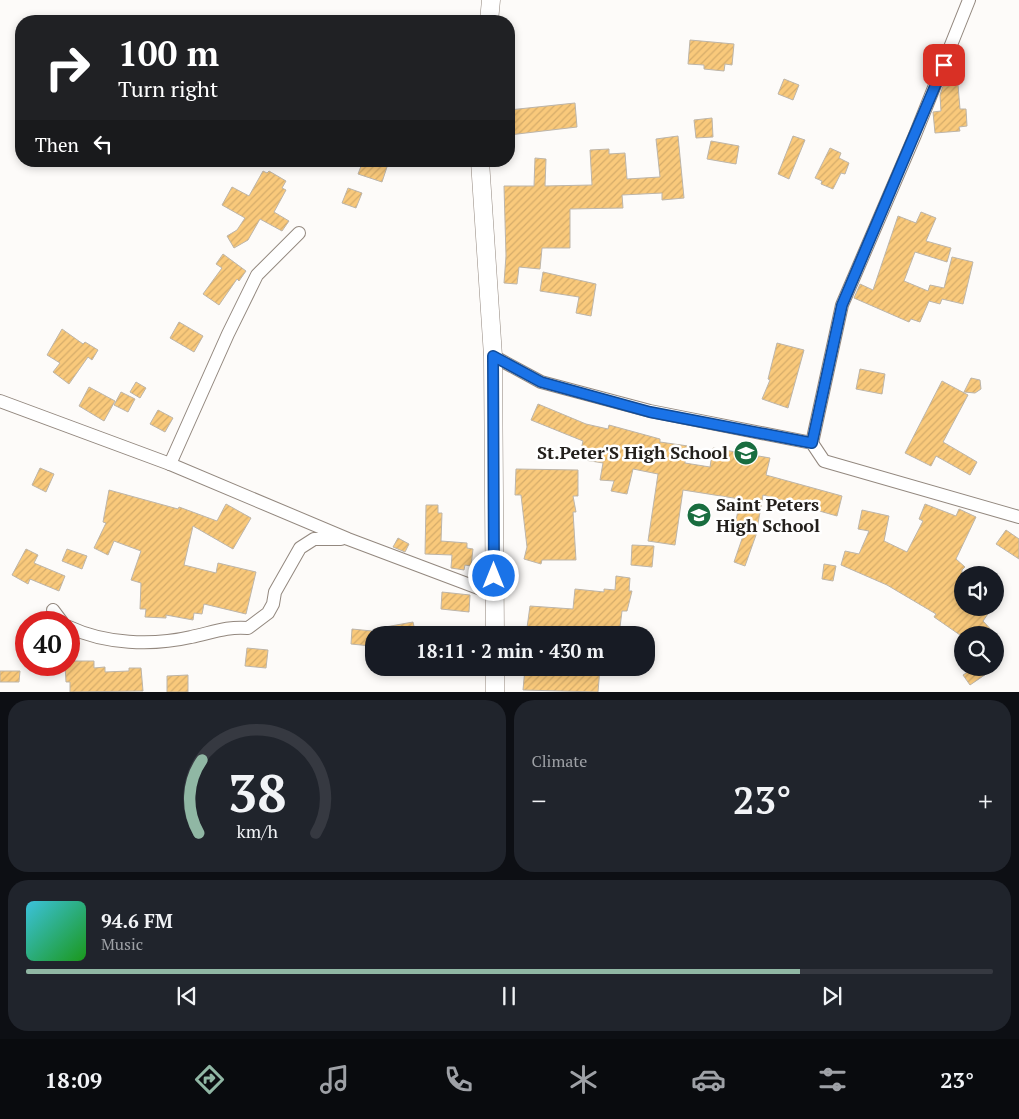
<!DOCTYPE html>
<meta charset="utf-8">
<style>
:root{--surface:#171b24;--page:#20242c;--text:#f1f3f6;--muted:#9ea1a6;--line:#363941;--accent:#90b7a4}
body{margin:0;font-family:"PT Serif",serif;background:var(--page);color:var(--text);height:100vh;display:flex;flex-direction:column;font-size:19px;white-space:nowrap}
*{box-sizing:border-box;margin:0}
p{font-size:16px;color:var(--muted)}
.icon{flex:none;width:28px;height:28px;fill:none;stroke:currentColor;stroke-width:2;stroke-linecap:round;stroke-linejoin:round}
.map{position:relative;height:692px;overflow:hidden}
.details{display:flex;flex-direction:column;gap:8px;padding:8px;background:#0d0f14;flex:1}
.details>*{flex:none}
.top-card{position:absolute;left:15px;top:15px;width:500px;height:152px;border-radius:20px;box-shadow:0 2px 8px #0003;background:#202124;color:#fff;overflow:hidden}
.controls{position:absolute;left:954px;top:566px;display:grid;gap:10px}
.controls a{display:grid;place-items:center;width:50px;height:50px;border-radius:50%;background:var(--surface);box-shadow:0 2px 8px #0003;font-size:25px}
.speed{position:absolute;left:15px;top:611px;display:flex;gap:10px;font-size:25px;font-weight:700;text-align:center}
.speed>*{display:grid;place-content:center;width:65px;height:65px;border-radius:50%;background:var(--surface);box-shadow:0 2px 8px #0003;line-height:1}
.speed .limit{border:8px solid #d22;background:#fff;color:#111}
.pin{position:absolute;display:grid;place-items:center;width:42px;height:42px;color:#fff;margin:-21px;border-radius:10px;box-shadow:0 2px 8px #0006}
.me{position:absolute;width:55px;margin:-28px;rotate:0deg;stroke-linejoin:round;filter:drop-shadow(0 0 4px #0008)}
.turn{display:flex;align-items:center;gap:18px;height:105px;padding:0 20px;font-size:22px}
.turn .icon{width:65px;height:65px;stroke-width:2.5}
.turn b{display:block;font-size:35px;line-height:42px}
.then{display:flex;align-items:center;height:48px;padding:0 20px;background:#0003;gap:10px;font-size:19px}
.big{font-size:38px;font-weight:700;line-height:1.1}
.details .tile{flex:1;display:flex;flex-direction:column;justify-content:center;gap:8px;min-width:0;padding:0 18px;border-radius:20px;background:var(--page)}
.details .dial{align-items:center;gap:0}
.dial svg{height:130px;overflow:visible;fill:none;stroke:var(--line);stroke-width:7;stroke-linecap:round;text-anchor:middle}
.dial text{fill:var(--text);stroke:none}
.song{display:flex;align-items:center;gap:15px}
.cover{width:60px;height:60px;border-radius:8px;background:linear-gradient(135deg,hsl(190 70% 55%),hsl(120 70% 35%))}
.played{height:5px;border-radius:2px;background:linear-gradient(90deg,var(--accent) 80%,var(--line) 80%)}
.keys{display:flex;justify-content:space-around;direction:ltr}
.heat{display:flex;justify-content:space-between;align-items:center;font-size:28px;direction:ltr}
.details .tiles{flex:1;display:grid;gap:8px;grid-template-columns:1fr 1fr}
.tile:last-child{grid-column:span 2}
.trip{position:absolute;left:365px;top:626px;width:290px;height:50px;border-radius:20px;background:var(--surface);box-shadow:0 2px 8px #0003;font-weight:700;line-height:50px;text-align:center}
.tabs{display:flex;height:80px;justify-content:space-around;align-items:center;background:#090b0e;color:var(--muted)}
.tabs .icon{width:35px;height:35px}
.tabs .on{color:var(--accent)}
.tabs b{font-size:22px;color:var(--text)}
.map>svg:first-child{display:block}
.building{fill:url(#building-hatch);stroke:#bdb5a9}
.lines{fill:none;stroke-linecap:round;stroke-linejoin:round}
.street-casing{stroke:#93887f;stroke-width:14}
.secondary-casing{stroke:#93887f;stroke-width:19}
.street{stroke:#fff;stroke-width:12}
.secondary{stroke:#fff;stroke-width:18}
.route-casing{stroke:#114b97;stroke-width:12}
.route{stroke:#1a73e8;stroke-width:9}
.labels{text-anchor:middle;stroke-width:5;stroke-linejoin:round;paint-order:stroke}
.poi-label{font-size:18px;font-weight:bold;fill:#24201c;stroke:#fff;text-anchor:end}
</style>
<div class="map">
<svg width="1019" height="692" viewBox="0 0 1019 692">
<defs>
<pattern id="building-hatch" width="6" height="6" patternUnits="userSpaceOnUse" patternTransform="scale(1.25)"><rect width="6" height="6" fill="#f9c97b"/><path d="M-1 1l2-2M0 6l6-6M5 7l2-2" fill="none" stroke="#d5ac6a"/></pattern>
</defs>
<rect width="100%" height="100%" fill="#fdfbf9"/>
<g class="building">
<path d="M690,40l44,4 -2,21 -7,-1 -1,7 -20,-2v-4l-16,-1z"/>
<path d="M784,79l15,6 -6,15 -15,-6z"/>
<path d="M958,85l2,24h6l1,17 -8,1 1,4 -25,2 -2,-21 8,-1 -1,-16 3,-9z"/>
<path d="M575,103l2,24 -68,8v-25z"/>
<path d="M712,118l1,19 -17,1 -2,-18z"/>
<path d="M678,136l6,62 -22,2v-7l-40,2 1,13 -53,1v39h-28l-2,21 -21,-2 -2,17 -13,-1 2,-27 -2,-70h30l1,-28 11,1 -1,27 47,-1 -2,-35 19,-1v5l16,-1 2,26 33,-2 -4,-38z"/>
<path d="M793,136l12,4 -16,39 -11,-5z"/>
<path d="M711,141l28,5 -3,18 -29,-5z"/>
<path d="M830,148l11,5 -2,5 10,5 -4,11 -4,-1 -8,16 -12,-5 1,-3 -7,-3z"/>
<path d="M363,161h26l-7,21 -24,-8z"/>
<path d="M263,171l4,2 2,-2 17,10 -4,7 4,2 -12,22 15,9 -7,10 -22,-12 -12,21 -14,8 -7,-12 10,-6 8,-12 -23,-13 10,-18 17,9z"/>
<path d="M348,188l14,5 -6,15 -14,-5z"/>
<path d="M921,212l15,6 -10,23 25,7 -4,14 -32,-10 -11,29 24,10 2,-6 14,3 8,-31 21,5 -10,42 -21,-5 -2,5 -11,-3 -9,21 -9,-3 -2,3 -55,-24 6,-14 13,6 25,-74 18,7z"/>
<path d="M223,254l23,17 -7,10 -2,-2 -18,26 -16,-11 19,-26 -6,-4z"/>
<path d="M543,272l53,12 -5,32 -15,-3 3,-16 -39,-6z"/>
<path d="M179,322l24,14 -9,16 -24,-14z"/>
<path d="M62,329l21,15 2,-2 13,8 -6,10 -4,-3 -19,27 -16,-12 7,-9 -13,-8z"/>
<path d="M777,343l27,7 -16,58 -26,-9 8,-19 -2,-1z"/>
<path d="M860,369l25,5 -3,20 -26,-5z"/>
<path d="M971,378l9,2 1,9 -6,4 -11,-1z"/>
<path d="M942,381l26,14 -25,47 34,20 -7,13 -34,-19 -5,10 -26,-13z"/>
<path d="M136,382l10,6 -6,10 -10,-6z"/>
<path d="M89,387l26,14 -11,20 -25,-15z"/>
<path d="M121,392l14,7 -7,13 -14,-7z"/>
<path d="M538,404l48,20 22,5 1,-4 51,14v3l28,4 -3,17 25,4 3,-19 57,10 -4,17 76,21 -5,20 -74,-21 -7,40 -11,31 -11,-4 10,-29 -10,-1 6,-33 -57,-9 -8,55 -27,-4 10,-67 -25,-5 -6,25 -16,-3 3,-10 -14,-1 3,-17 -24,-4 4,-18 -52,-21z"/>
<path d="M158,410l15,8 -8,14 -15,-8z"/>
<path d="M40,468l14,6 -8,18 -14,-7z"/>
<path d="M516,469l62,1v26h-5l3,16h-3l3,48h-34l-1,4 -17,-5 3,-12 -6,-52h-6z"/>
<path d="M109,490l69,19 1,-2 38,14 9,-17 25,14 -18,31 -40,-23 -9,39 32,8 2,-10 38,9 -10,42 -42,-10 -2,10 -8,-1 -1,7 -27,-5v3l-21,-1 1,-8h-6l1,-26 -10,-3 10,-29 -27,-10 -6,14 -14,-7 12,-25 -3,-1z"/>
<path d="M925,504l31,12 3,-7 17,8 -20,42 9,8 -3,3v38h30l-9,13 13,14h-36l-26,-18 2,-3 -49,-29 -46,-20 4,-14 14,3 10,-23 -11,-2 4,-19 27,6 -5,25 23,11 16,-31 -4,-2z"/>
<path d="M426,505h12v8h4l-1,28 26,2v5l6,1 -2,17 -6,-1 -1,5 -13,-2 1,-13 -27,-1z"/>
<path d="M1006,530l13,9v20l-23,-15z"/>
<path d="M398,538l11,6 -4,8 -12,-5z"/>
<path d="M632,545l22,1 -2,21 -21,-2z"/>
<path d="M26,549l12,6 -4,8 31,13 -6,15 -29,-12 -2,5 -16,-9z"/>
<path d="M67,549l20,7 -5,13 -20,-8z"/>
<path d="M824,564l12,2 -3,15 -11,-2z"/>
<path d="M616,576l14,2 -1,13h3l-5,20h-5l-3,24h-93l4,-29 43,3 2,-20 29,3v-3l11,1z"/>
<path d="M442,592l28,3 -1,17 -28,-3z"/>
<path d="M413,622l3,13h-41l-1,-6z"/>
<path d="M352,629l20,2 -1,15 -20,-2z"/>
<path d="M247,648l21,2 -2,18 -21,-2z"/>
<path d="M69,661h25v7l11,-1v5l24,-1v-3h12l2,23 -73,1v-10h-4l-1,-17h4z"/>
<path d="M525,668h75l-2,24 -75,-2z"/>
<path d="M974,668h21l-25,17 -7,-10z"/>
<path d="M0,671h20l-1,11h-19z"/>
<path d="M188,675v17h-21v-16z"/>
</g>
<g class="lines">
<defs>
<g id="street">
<path d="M493,356l48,26 109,29 162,32 12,18 195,56"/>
<path d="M0,401l170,63 178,75 146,55"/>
<path d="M812,443l30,-138 73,-170 54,-135"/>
<path d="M170,464l58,-130 29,-59 42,-42"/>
<path d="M53,610l9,12"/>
<path d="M69,627c36,17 83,19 122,10 20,-4 36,-11 57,-9l20,-15 5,-9 2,-12 25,-44 14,-9h27"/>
</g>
<g id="secondary">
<path d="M489,21l2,-21"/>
<path d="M480,161l13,195 2,279"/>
<path d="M495,668v24"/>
</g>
</defs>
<use href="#street" class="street-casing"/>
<use href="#secondary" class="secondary-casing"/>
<use href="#street" class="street"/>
<use href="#secondary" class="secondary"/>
</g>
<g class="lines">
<defs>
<path id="route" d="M494,576l-1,-220 48,26 109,30 162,31 30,-138 102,-240"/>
</defs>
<use href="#route" class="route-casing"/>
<use href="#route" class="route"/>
</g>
<defs>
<symbol id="school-disc" viewBox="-11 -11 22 22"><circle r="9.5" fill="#196d3f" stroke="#fff"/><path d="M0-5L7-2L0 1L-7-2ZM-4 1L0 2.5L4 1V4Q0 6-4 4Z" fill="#fff"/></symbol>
</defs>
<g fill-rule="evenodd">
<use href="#school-disc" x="732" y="439" width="28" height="28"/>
<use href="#school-disc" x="685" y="501" width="28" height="28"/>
</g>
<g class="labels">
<g class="poi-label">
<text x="728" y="459">St.Peter'S High School</text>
<text x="716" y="511" text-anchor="start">Saint Peters<tspan x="716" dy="21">High School</tspan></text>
</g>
</g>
</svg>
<div class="controls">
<a><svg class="icon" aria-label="sound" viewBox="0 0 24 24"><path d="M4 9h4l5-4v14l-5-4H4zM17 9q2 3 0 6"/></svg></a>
<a><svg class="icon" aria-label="search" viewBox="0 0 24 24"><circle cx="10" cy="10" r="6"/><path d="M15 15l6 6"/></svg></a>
</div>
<div class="speed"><div class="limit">40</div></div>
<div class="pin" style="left:944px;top:65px;background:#d93025"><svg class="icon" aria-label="arrive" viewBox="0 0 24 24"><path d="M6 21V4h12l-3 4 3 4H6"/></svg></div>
<svg class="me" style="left:494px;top:576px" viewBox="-20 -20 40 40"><circle r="17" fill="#1a73e8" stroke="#fff" stroke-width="3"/><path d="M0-11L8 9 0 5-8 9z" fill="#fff"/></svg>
<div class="trip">18:11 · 2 min · 430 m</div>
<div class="top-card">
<div class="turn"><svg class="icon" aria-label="right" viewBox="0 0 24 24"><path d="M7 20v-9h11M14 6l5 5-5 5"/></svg><div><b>100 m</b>Turn right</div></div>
<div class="then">Then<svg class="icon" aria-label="left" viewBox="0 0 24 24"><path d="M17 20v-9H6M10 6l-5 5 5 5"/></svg></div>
</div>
</div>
<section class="details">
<div class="tiles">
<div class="tile dial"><svg viewBox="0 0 100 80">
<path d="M14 69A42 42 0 1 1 86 69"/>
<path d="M14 69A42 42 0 0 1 16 24" stroke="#90b7a4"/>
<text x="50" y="56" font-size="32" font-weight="700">38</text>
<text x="50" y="72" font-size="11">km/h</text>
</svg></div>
<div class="tile"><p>Climate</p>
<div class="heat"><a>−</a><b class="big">23°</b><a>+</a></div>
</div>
<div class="tile">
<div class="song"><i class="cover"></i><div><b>94.6 FM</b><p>Music</p></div></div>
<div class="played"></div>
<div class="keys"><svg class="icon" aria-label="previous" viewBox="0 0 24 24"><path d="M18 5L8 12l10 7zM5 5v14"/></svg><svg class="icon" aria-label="pause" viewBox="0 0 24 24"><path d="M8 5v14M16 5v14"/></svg><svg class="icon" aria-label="next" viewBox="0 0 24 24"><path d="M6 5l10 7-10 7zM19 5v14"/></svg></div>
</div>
</div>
</section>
<nav class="tabs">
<b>18:09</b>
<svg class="icon on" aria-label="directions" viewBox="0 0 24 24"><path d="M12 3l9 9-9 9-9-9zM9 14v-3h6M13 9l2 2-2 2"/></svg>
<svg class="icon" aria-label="music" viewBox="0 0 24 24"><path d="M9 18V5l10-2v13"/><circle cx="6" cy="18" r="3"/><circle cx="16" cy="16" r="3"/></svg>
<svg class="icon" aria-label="phone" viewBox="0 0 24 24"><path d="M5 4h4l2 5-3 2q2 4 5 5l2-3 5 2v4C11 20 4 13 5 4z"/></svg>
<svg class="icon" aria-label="climate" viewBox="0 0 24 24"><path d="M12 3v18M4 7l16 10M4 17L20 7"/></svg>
<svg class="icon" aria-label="car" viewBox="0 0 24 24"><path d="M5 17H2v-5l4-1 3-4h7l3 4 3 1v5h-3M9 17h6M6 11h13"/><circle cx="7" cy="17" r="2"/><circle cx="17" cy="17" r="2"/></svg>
<svg class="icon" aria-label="filters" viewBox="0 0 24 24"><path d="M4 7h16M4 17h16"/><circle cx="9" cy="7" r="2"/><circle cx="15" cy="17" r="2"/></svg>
<b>23°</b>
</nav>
